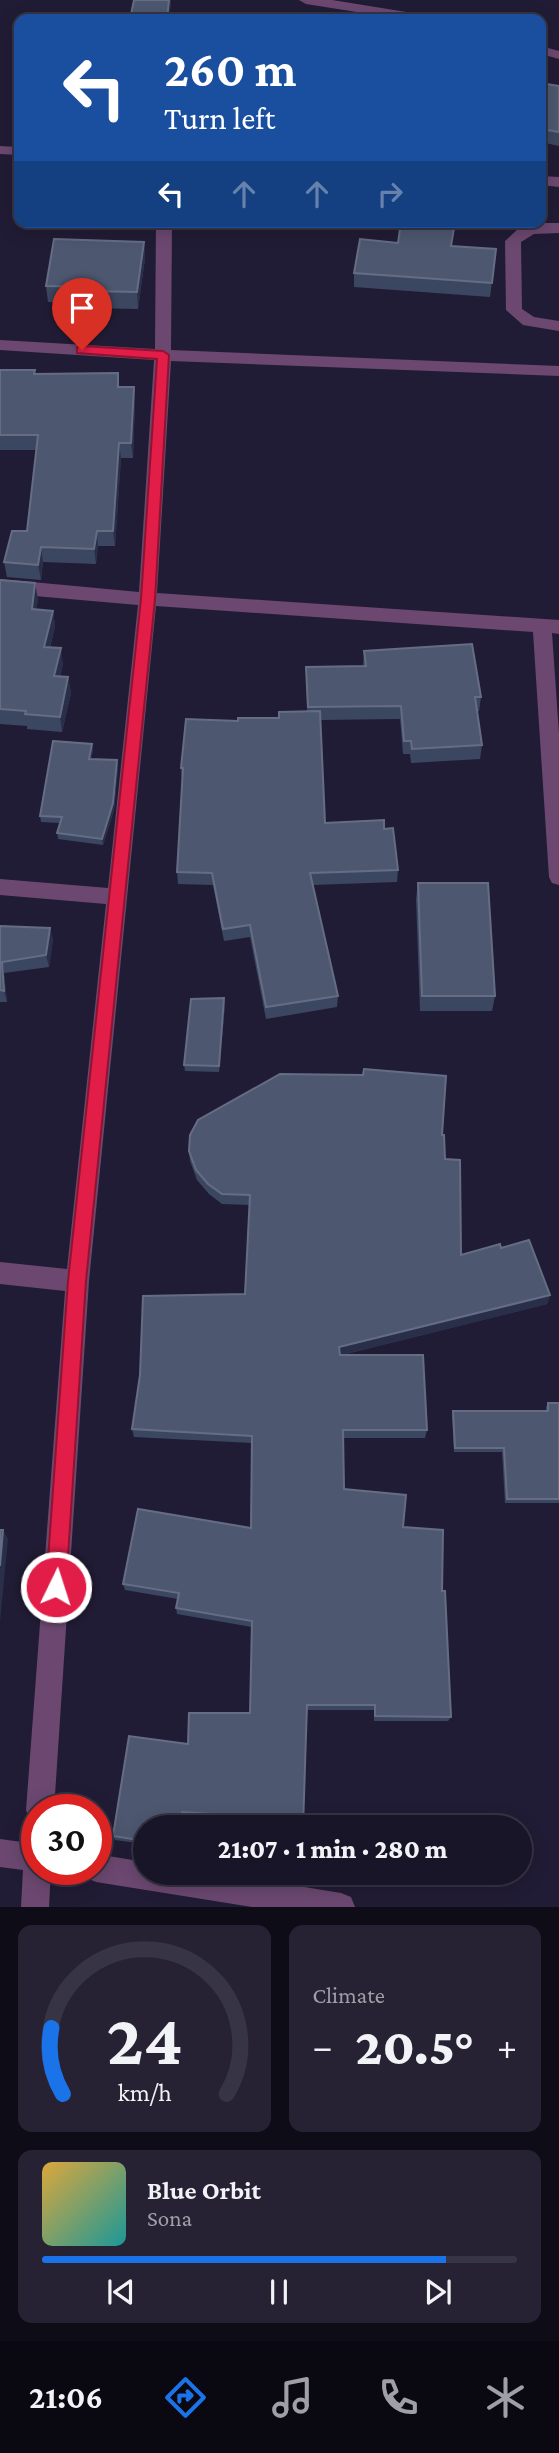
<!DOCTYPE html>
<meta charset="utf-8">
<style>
:root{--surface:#191528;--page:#262234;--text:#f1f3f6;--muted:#9f9fa8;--line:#373445;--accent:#1a73e8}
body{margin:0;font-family:"Crimson Pro",serif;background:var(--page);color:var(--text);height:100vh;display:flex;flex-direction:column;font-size:26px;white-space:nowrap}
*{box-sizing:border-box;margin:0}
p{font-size:23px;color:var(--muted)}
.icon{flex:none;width:38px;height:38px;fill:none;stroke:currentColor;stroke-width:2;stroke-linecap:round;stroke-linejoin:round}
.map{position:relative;height:1907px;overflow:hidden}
.panel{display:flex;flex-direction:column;gap:18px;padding:18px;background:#0e0c16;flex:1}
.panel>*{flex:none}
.hud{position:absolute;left:14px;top:14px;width:532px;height:214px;border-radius:14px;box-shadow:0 4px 18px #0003,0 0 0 2px var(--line);background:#1a4fa0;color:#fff;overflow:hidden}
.speed{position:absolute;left:21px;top:1794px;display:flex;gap:14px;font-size:35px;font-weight:700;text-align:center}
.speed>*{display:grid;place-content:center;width:91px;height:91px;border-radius:50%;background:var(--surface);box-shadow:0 4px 18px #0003,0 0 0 2px var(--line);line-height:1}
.speed .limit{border:10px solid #d22;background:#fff;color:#111}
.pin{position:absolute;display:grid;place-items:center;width:60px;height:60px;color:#fff;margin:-72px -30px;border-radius:50% 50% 50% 0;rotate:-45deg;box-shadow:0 0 7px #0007}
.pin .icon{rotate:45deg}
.me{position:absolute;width:77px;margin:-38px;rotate:4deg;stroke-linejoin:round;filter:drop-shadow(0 0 5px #0008)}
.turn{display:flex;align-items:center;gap:24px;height:147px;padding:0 35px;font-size:32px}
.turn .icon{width:91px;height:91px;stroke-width:2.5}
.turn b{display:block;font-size:49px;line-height:60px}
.lanes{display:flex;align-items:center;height:66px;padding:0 35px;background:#0003;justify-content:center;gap:35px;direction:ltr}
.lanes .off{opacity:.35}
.big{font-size:52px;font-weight:800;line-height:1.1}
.panel .widget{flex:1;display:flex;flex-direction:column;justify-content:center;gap:10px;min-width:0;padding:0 24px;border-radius:14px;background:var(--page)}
.panel .dial{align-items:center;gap:0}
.dial svg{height:182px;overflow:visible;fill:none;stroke:var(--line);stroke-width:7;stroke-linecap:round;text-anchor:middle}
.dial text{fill:var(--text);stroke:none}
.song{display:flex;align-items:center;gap:21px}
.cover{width:84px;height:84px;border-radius:10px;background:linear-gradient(135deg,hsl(40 70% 55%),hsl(180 70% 35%))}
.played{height:7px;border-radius:4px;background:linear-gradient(90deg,var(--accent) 85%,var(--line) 85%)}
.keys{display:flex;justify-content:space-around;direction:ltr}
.heat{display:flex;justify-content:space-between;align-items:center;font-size:38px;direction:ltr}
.panel .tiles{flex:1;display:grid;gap:18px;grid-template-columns:1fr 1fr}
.widget:last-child{grid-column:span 2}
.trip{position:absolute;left:133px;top:1815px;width:399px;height:70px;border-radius:35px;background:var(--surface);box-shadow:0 4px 18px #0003,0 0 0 2px var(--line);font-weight:800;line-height:70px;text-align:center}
.menu{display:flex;height:112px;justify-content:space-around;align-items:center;background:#0a0810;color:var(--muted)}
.menu .icon{width:49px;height:49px}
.menu .selected{color:var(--accent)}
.menu b{font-size:32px;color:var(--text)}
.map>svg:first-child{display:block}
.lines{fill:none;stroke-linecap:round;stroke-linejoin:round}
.minor{fill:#6c4871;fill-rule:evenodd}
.wall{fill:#3b4760}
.shaded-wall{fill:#292f48}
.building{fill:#4d5870;stroke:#646d84;stroke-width:2}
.route{fill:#e11d48;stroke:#92132f;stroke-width:2}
</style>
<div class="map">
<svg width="559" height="1907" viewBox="0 0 559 1907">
<rect width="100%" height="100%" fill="#211c35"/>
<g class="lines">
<g class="minor">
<path d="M299,0h33l93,15 7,4h-31l-95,-15z"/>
<path d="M541,46l18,5v8l-18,-5z"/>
<path d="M0,146l19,1v8l-19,-1z"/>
<path d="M541,176l18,1v10l-18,-2z"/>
<path d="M156,222h16l-1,128 388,16v10l-388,-15 -14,232 402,27v14l-7,-1 7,101v151l-7,-2 -3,-6 -16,-245 -377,-26 -67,675 -35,529h-17v12l-7,-2 -4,-10 39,-519 -65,-7v-22l67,7 39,-365 -106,-9v-16l108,9 30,-283 -138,-12v-14l139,13 15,-232 -154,-10v-10l155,9z"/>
<path d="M540,223h19v10l-25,1 -13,8 1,67 12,8 25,4v10l-36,-6 -17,-15 -1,-69 13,-12z"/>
<path d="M0,1839l37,5v25h14l-2,38h-28l2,-37 -23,-3z"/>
<path d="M96,1854l49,8v10h68l128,21 10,4 4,10h-103l-156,-25 -10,-4 -4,-9h14z"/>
</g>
</g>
<g class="wall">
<path d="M541,83l18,3v60l-18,-4z"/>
<path d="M144,242l1,16 -7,51 -49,-1 -1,-5 -40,-1 -2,-16z"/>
<path d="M398,243l98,6 -6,48 -136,-10v-14z"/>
<path d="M0,370l35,4 85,13h14l1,15 -2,56h-12l-6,88h-17l-2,18 -53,-2 -2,18 -34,-3 -3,-15 23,-31 10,-81h-37z"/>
<path d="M0,580l38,19 -2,11 17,1 2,15 -5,22 13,16 -3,13h8l3,16 -9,39 -35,-3v-3l-27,-2z"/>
<path d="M364,651l117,46 -2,14h-2l5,34 -2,14 -69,4 -1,-9h-7l-3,-35 -80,1 5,103 59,6 14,41 -1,12 -84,3 25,111 -1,11 -71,12 -16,-82 -26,4 -11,-56 -35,-1 -1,-12 5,-91 -1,-13 57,-47 41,-3 28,-7 -1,-44 57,-1z"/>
<path d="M92,744l1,7 -2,8 26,1 1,7 -4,43 -11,35 -45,-6 -1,-6 3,-10 -19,-1 -1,-6z"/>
<path d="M418,883l77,113 -3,15h-72l-4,-112z"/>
<path d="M0,926l53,13 -4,28 -45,6 3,29h-7z"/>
<path d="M225,1005l-6,67 -34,-1 -1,-6z"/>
<path d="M442,1135l3,24 16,96 40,-7 49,47 -3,9 -205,51 85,75 -2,8h-82l1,51 59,38 39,64 9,126 -3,4h-74v-11h-67l-64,110 -59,-5 -2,12h-37v17l-30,-4 -2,-4 75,-92 62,-31 2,-86 -75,-13 -1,-6 2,-9 -53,-9 -2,-6 128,-56 1,-85 -118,-6 -2,-8 113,-135 5,-89 -28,-1 -13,-10 -12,-14 -7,-19 -1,-10z"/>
<path d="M548,1403h11v100h-54l-3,-51h-48l-2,-37 1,-4h93v-4z"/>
</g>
<g class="shaded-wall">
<path d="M169,0h2v6l-2,13h-2z"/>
<path d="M144,242l1,16 -7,51 -1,-17z"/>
<path d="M134,387l1,15 -2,56 -2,-15z"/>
<path d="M119,443l2,15 -6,88 -2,-15z"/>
<path d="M97,531l1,15 -2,18 -2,-15z"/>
<path d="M41,547l2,15 -2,18 -3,-15z"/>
<path d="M35,583l3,16 -4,26 -2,-16z"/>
<path d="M53,611l2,15 -9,36 -2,-15z"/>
<path d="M61,648l2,16 -6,28 -3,-16z"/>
<path d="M68,677l3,16 -9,39 -2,-15z"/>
<path d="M92,744l1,7 -3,15 -1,-7z"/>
<path d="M117,760l1,7 -4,43 -11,35 -1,-6z"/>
<path d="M50,928l3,11 -4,28 -3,-12z"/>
<path d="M2,962l2,11 3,29 -3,-11z"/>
<path d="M224,998l1,7 -6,67v-6z"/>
<path d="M550,1295l-3,9 -209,52 1,-9z"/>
<path d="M3,1530l5,9 -8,83v-56z"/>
<path d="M182,1812l2,3 -2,12h-2z"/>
</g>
<g class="building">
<path d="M134,0h35l-2,19h-37z"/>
<path d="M541,83l18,3v46l-18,-3z"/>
<path d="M401,222h54l-4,24 45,3 -4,34 -138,-10 6,-34 38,4z"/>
<path d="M54,239l90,3 -7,50 -50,-1 1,-4 -42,-1z"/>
<path d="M0,370h35l-1,4 84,-1v14h16l-3,56h-12l-6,88h-16l-3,18 -53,-2 -3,18 -34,-3 8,-31h15l11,-96h-38z"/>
<path d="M0,580l35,3 -3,26 21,2 -9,36 17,1 -7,28 14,1 -8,40 -35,-3 1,-3 -26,-2z"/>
<path d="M472,644l9,53h-6l7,48 -70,4 -1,-8h-7l-3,-35 -93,1 -2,-40 60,-1 -2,-15z"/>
<path d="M320,711l5,112 59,-3v9l9,-1 5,42 -88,3 28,123 -72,11 -16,-82 -27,4 -11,-56 -35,-1 6,-104h-2l5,-49 52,2v-3h41v-6z"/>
<path d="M53,741l39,3 -3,15 28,1 -4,43 -11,36 -45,-6 5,-16 -22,-1z"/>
<path d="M418,883h70l7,113h-73z"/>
<path d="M0,926l50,2 -4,27 -44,7 2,29 -4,-1z"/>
<path d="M224,998l-5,68 -35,-1 7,-66z"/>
<path d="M364,1069l82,7 -4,59h2l1,24 15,1 1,95 39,-11 1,4 28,-8 21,55 -211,52 1,8h83l4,75h-84l1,59 62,6 -3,32 40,3 -1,61h3l6,126 -76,-1v-11h-68l-4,122h-60v-11l-61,-4 -2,15h-35v14l-32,-5 16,-100 59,8 1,-31h61l2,-92 -76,-13 3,-15 -56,-9 15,-75 113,19 1,-92 -120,-7 8,-54 3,-79 102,-2 5,-99 -28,-1 -14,-10 -12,-14 -7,-19 1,-16 8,-15 82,-46 83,1z"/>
<path d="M548,1403h11v96h-52l-3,-51h-49l-2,-37h95z"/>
<path d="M0,1530h3l-3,36z"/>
</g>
<path class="route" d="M82,346l81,5 6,4 -14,244 -69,682 -20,306 -3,7 -7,3 -7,-3 -3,-7 22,-306 73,-682 16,-240 -80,-6v-6z"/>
</svg>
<div class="speed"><div class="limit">30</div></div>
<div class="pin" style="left:82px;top:350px;background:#d93025"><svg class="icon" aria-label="arrive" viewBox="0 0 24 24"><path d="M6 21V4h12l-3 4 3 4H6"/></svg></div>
<svg class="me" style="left:56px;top:1587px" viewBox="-20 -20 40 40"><circle r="17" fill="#e11d48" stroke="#fff" stroke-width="3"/><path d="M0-11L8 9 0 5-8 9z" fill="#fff"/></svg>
<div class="trip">21:07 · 1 min · 280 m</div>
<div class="hud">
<div class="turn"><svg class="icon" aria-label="left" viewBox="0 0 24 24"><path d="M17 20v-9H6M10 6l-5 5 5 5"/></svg><div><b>260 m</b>Turn left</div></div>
<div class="lanes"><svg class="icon" aria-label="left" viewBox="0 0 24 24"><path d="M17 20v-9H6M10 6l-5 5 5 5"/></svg><svg class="icon off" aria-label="ahead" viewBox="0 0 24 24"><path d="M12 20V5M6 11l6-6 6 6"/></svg><svg class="icon off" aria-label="ahead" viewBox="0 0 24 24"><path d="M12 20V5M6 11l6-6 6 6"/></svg><svg class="icon off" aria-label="right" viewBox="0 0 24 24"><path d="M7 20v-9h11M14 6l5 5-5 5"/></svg></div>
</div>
</div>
<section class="panel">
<div class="tiles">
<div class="widget dial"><svg viewBox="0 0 100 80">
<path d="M14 69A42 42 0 1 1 86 69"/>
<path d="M14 69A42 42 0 0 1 9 40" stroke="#1a73e8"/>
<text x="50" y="56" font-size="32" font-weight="700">24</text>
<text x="50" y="72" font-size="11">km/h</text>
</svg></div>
<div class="widget"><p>Climate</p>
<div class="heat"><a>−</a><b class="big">20.5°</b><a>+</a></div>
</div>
<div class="widget">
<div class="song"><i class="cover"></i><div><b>Blue Orbit</b><p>Sona</p></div></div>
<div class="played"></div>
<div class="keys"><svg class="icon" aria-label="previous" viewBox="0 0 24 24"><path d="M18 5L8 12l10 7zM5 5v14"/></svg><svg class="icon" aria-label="pause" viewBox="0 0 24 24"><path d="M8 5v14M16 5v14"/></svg><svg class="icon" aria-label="next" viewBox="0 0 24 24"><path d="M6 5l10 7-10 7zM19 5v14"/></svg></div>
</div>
</div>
</section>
<nav class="menu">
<b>21:06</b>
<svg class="icon selected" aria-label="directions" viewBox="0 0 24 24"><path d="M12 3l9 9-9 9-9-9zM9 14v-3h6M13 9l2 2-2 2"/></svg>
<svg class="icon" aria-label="music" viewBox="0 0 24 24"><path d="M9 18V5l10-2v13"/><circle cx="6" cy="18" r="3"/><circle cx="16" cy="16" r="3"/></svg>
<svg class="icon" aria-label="phone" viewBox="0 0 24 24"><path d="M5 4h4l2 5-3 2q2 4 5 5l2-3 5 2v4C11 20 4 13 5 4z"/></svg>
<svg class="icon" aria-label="climate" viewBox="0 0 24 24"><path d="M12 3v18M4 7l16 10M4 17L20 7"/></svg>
</nav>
